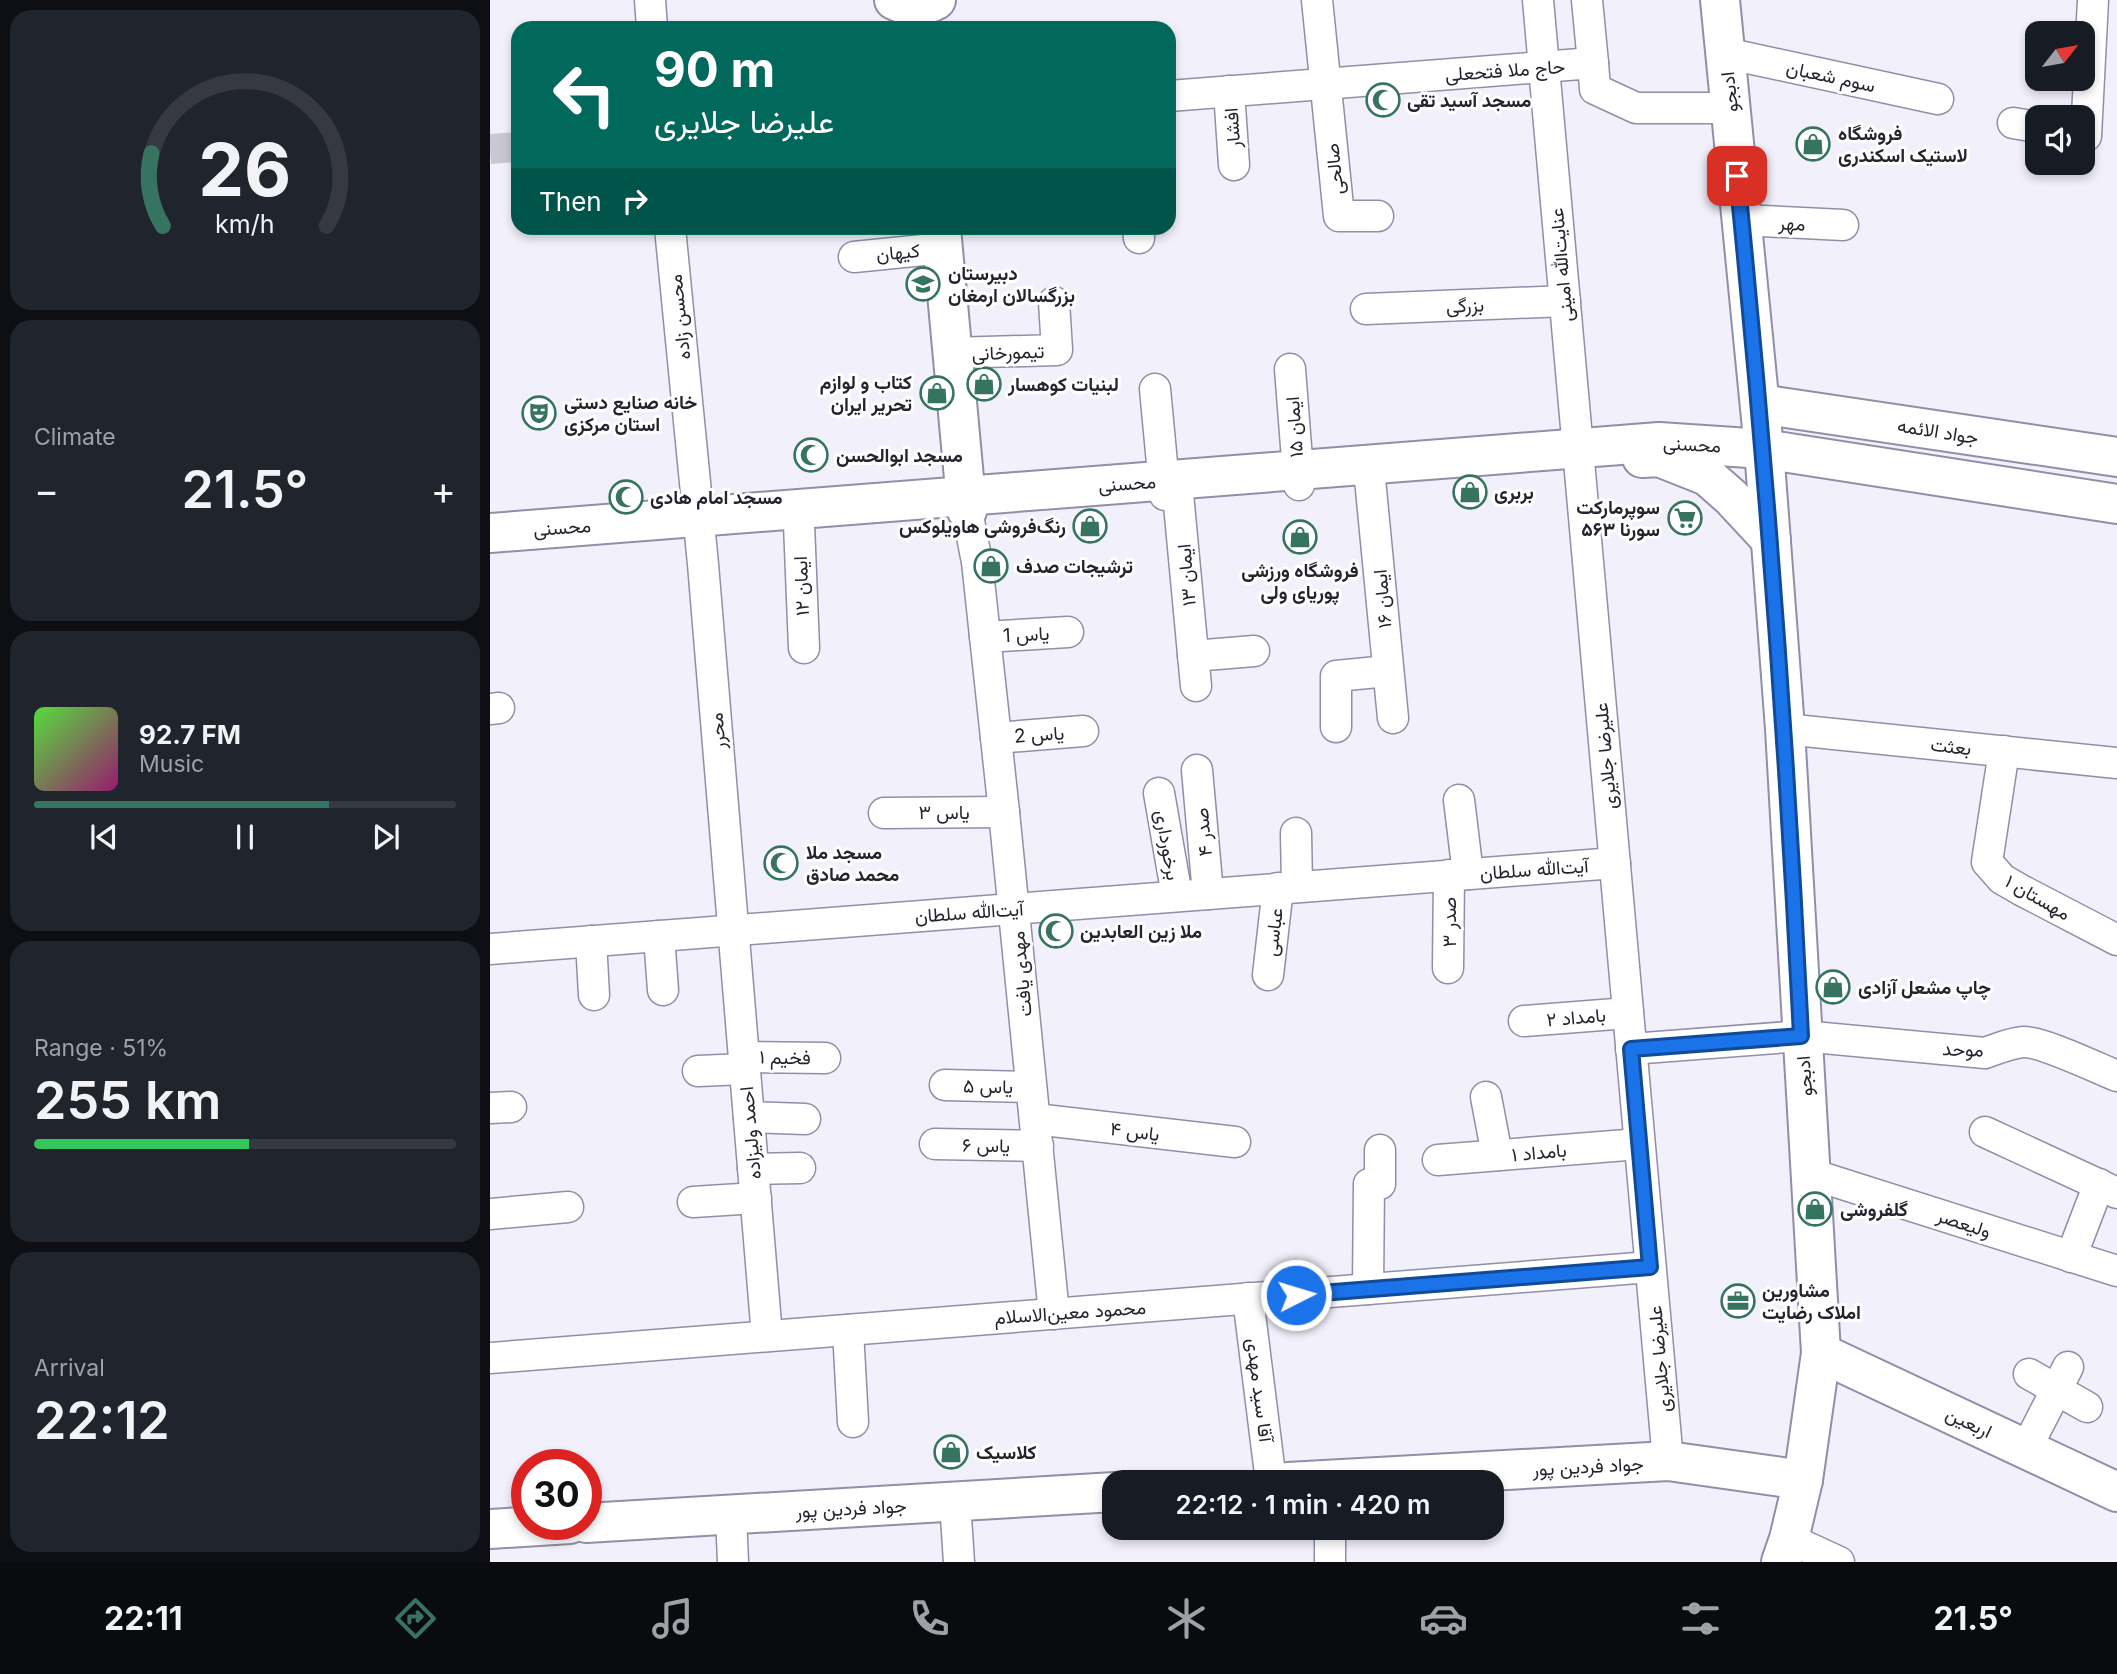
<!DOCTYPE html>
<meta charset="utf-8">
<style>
:root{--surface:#171b24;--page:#20242c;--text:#f1f3f6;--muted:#9ea1a6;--line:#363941;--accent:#367461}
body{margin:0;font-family:Inter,Vazirmatn,sans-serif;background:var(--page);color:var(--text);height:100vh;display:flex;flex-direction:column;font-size:26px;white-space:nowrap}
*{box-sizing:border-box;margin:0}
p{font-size:23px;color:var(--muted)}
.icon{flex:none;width:38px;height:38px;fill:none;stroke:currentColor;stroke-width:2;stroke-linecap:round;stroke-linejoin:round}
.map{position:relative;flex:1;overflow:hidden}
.drawer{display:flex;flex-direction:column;gap:10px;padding:10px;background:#0d0f14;width:490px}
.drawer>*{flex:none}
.banner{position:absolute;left:21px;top:21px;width:665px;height:214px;border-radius:21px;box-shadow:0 4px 10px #0003;background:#00695c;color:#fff;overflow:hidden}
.needle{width:46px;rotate:59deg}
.fabs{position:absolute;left:1535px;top:21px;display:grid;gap:14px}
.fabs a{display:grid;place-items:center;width:70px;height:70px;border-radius:14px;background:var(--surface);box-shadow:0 4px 10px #0003;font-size:35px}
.speed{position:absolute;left:21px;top:1449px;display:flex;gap:14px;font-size:35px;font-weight:700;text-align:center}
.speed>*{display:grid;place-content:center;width:91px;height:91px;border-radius:50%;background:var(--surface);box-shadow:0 4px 10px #0003;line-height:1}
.speed .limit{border:10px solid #d22;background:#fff;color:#111}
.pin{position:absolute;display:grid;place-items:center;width:60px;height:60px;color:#fff;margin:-30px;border-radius:14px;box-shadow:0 4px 10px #0006}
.me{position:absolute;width:77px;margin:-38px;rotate:85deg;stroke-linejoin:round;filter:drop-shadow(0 0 5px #0008)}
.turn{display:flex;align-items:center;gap:24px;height:147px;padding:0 28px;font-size:32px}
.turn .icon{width:91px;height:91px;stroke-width:2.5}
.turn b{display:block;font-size:49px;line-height:60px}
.then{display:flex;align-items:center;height:66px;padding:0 28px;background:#0003;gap:14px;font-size:26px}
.big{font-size:52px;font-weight:600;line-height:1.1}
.drawer .tile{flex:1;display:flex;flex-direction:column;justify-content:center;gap:10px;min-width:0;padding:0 24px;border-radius:21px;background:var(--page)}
.drawer .dial{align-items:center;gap:0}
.dial svg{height:182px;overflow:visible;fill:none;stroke:var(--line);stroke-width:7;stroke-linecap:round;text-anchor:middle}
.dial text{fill:var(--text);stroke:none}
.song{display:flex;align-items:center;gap:21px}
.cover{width:84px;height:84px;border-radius:10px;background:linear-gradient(135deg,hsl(110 70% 55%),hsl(320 70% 35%))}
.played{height:7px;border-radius:4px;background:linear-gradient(90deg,var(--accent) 70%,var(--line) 70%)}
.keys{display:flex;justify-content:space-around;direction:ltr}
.heat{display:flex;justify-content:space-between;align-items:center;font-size:38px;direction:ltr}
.charge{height:10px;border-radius:5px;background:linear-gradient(90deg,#34c759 51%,var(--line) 0)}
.trip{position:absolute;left:612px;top:1470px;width:402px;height:70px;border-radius:21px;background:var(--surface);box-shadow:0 4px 10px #0003;font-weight:600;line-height:70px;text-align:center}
.tabs{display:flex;height:112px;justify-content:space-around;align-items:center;background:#090b0e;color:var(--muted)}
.tabs .icon{width:49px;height:49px}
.tabs .on{color:var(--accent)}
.tabs b{font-size:32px;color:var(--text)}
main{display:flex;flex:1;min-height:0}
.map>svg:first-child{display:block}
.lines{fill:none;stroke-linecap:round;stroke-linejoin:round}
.street-tunnel{stroke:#c8c7d2;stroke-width:30;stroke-dasharray:30 15;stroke-linecap:butt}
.street-casing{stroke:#918ea8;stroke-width:33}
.secondary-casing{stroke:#918ea8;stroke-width:42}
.street{stroke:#fff;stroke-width:30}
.secondary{stroke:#fff;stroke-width:38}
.route-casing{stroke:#114b97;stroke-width:18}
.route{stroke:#1a73e8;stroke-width:12}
.labels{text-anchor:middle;stroke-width:6;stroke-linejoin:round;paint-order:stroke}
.street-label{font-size:19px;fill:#25242e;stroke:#fff}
.poi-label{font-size:19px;font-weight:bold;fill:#25242e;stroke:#fff;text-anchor:start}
</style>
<main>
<section class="drawer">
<div class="tile dial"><svg viewBox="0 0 100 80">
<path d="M14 69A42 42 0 1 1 86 69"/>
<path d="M14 69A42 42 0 0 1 9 37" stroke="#367461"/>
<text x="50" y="56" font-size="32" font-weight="700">26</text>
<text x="50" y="72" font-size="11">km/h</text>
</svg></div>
<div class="tile"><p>Climate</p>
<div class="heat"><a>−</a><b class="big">21.5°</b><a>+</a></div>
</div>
<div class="tile">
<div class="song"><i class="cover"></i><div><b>92.7 FM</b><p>Music</p></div></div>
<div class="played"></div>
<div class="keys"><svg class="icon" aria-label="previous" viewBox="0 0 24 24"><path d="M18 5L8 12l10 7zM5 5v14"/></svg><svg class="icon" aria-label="pause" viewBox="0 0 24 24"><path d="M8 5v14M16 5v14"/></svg><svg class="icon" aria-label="next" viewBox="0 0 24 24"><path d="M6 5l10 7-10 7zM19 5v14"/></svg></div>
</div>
<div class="tile"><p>Range · 51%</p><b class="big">255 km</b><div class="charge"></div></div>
<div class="tile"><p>Arrival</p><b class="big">22:12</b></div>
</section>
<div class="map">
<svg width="1627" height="1562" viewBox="0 0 1627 1562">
<rect width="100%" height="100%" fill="#f1f0fb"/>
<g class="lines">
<path class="street-tunnel" d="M0,149l28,-2"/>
<defs>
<g id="street">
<path d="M160,0l2,28"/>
<path d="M827,0l22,216h39"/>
<path d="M1048,0l130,1461"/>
<path d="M1097,0l6,63"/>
<path d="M1235,53l213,46"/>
<path d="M739,91l5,74"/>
<path d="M679,96l424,-33 2,26 41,19h94"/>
<path d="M1523,123l24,4"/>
<path d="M1592,135l4,1 7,-136"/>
<path d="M1252,220l101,5"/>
<path d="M180,228l33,336 64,772"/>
<path d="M648,228l1,10"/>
<path d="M364,257l89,-9"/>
<path d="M876,309l199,-8"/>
<path d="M462,353l105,-3 -3,-48"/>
<path d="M800,369l9,116"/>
<path d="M665,389l10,106"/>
<path d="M880,479l23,239"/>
<path d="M688,494l18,192"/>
<path d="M477,511l10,51 27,250 50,502"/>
<path d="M309,524l5,124"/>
<path d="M495,637l83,-5"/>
<path d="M703,656l61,-5"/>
<path d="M0,709l9,-1"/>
<path d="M846,727v-51l52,-5"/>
<path d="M1295,729l332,34"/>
<path d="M506,738l87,-7"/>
<path d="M1514,751l-17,111 15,17 19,11 96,50"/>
<path d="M707,770l11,124"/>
<path d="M669,793l18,103"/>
<path d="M969,800l9,74"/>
<path d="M394,813l120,-1"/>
<path d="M806,833l1,54"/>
<path d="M169,936l4,54"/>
<path d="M101,941l3,54"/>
<path d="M0,949l1125,-86"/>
<path d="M958,968l1,-93"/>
<path d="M778,975l10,-87"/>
<path d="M1034,1021l104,-8"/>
<path d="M1141,1049l171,-13 183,17c12,-4 25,-10 38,-11 18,-1 74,26 94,34"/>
<path d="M254,1057l81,1"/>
<path d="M208,1071l47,-2"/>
<path d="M455,1085l86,2"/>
<path d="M996,1097l11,58"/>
<path d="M0,1108l21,-1"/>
<path d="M259,1117l56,2"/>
<path d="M545,1119l200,23"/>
<path d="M1495,1132l132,61"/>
<path d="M445,1144l103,2"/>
<path d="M948,1160l201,-16"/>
<path d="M263,1169l47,-1"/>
<path d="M1321,1174l306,97"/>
<path d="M203,1202l63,-4"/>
<path d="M0,1214l78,-7"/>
<path d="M1581,1257l28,-73"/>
<path d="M878,1289l1,-105h11v-34"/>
<path d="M758,1298l23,184"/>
<path d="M358,1330l5,92"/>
<path d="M0,1358l1160,-91"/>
<path d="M1539,1374l58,33"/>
<path d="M1536,1449l42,-82"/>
<path d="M465,1502l4,60"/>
<path d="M241,1515l2,47"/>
<path d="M1299,1539l50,23"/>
<path d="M840,1562v-34"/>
</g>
<g id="secondary">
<path d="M404,0c14,7 28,8 42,0"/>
<path d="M1230,0l44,449 21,280 36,624 -18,127 -14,59 -8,23"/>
<path d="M451,228l26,283"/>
<path d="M1270,404l357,53"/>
<path d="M1152,458l17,-1 48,19 24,21 40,43"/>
<path d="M0,533l1169,-91 105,7 353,55"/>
<path d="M1331,1353l296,139"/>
<path d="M798,1482l380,-21 135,19"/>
<path d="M96,1523l529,-31"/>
<path d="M0,1529l80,-5"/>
</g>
</defs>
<use href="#street" class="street-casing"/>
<use href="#secondary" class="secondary-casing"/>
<use href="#street" class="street"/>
<use href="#secondary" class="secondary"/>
</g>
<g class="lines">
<defs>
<path id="route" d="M806,1295l354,-28 -19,-218 170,-13c-14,-287 -35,-574 -64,-860"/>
</defs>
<use href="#route" class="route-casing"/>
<use href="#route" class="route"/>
</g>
<defs>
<symbol id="mosque-ring" viewBox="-11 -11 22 22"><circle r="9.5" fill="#fff" stroke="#367461" stroke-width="1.5"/><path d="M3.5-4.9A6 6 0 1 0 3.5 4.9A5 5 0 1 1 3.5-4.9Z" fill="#367461"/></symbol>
<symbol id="shop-ring" viewBox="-11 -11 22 22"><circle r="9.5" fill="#fff" stroke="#367461" stroke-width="1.5"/><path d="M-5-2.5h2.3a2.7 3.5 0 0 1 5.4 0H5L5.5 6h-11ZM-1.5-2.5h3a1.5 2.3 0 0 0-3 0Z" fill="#367461"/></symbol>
<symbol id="school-ring" viewBox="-11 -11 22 22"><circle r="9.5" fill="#fff" stroke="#367461" stroke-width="1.5"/><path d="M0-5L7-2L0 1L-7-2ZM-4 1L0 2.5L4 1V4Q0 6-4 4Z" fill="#367461"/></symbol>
<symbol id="theatre-ring" viewBox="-11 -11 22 22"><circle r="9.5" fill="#fff" stroke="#367461" stroke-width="1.5"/><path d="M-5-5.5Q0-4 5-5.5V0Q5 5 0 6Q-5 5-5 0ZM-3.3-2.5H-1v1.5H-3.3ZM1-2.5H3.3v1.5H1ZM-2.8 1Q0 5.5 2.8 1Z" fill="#367461"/></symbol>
<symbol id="supermarket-ring" viewBox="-11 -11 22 22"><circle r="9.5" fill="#fff" stroke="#367461" stroke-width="1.5"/><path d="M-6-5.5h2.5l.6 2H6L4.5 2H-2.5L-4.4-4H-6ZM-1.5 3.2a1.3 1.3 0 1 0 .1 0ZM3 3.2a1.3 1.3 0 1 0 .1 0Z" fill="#367461"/></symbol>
<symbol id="office-ring" viewBox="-11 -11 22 22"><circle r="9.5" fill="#fff" stroke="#367461" stroke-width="1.5"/><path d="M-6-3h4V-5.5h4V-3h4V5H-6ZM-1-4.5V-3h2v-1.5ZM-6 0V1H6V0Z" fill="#367461"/></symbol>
</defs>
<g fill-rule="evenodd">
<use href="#mosque-ring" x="874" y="81" width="38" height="38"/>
<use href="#shop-ring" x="1304" y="125" width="38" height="38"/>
<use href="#school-ring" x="414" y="265" width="38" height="38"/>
<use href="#shop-ring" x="475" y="365" width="38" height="38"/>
<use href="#shop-ring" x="428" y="374" width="38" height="38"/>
<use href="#theatre-ring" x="30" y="394" width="38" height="38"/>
<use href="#mosque-ring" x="302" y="436" width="38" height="38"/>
<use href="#shop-ring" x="961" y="473" width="38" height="38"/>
<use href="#mosque-ring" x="117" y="478" width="38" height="38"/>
<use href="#supermarket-ring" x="1176" y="499" width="38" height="38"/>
<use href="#shop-ring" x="581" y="507" width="38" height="38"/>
<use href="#shop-ring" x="791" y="518" width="38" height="38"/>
<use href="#shop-ring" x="482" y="547" width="38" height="38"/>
<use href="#mosque-ring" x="272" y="844" width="38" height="38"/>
<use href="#mosque-ring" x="547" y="912" width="38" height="38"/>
<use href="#shop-ring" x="1324" y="968" width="38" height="38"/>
<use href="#shop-ring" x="1306" y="1190" width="38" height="38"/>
<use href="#office-ring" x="1229" y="1282" width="38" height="38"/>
<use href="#shop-ring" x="442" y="1433" width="38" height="38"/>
</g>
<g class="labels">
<g class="street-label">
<text transform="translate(1015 70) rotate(-4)" y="7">حاج ملا فتحعلی</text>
<text transform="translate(1341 76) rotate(12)" y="7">سوم شعبان</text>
<text transform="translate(1239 92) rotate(-96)" y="7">ادبجو</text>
<text transform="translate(742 128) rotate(-94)" y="7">افشار</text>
<text transform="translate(844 169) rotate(-96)" y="7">صالحی</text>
<text transform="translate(1302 223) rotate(3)" y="7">مهر</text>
<text transform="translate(408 252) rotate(-5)" y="7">کیهان</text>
<text transform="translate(1071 265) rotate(-95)" y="7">عنایت‌الله امینی</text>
<text transform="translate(975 305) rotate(-2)" y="7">بزرگی</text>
<text transform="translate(189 317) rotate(-96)" y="7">محسن زاده</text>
<text transform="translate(518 352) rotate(-2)" y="7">تیمورخانی</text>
<text transform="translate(804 427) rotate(-94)" y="7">ایمان ۱۵</text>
<text transform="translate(1448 431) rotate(9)" y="7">جواد الائمه</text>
<text transform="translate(1202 444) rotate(3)" y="7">محسنی</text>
<text transform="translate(637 483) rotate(-4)" y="7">محسنی</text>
<text transform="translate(72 527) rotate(-4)" y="7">محسنی</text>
<text transform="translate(696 575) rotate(-95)" y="7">ایمان ۱۳</text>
<text transform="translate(311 586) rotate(-92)" y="7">ایمان ۱۲</text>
<text transform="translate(892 599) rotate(-95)" y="7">ایمان ۱۶</text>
<text transform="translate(536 634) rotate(-3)" y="7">یاس 1</text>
<text transform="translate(227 731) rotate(-95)" y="7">محرر</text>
<text transform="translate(549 734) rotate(-4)" y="7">یاس 2</text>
<text transform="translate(1461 746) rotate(6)" y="7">بعثت</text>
<text transform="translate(1115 756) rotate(-95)" y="7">علیرضا جلایری</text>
<text x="454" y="819">یاس ۳</text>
<text transform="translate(713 832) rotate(-95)" y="7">صدر ۴</text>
<text transform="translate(678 845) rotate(80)" y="7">برخورداری</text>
<text transform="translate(1044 869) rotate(-4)" y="7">آیت‌الله سلطان</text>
<text transform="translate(1548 897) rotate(30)" y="7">مهستان ۱</text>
<text transform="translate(479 912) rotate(-4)" y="7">آیت‌الله سلطان</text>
<text transform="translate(959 922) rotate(-90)" y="7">صدر ۳</text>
<text transform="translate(783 932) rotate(-83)" y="7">عباسی</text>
<text transform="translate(531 974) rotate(-95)" y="7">مهدی یافت</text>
<text transform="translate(1086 1017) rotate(-5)" y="7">بامداد ۲</text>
<text transform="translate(1473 1049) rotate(2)" y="7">موحد</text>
<text transform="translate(295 1057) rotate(1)" y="7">فخیم ۱</text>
<text transform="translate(1314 1076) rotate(-94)" y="7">ادبجو</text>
<text transform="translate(498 1086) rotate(1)" y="7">یاس ۵</text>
<text transform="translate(645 1131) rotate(7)" y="7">یاس ۴</text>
<text transform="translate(260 1133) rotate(-95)" y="7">احمد ولیزاده</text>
<text transform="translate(496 1145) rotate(1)" y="7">یاس ۶</text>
<text transform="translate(1049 1152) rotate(-5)" y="7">بامداد ۱</text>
<text transform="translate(1474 1223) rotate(18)" y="7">ولیعصر</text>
<text transform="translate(580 1312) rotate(-4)" y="7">محمود معین‌الاسلام</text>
<text transform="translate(1169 1359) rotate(-95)" y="7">علیرضا جلایری</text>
<text transform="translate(770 1390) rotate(83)" y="7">آقا سید مهدی</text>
<text transform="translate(1479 1422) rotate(25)" y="7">اربعین</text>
<text transform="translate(1098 1466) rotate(-3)" y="7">جواد فردین پور</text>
<text transform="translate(361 1508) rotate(-3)" y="7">جواد فردین پور</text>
</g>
<g class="poi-label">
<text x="917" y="107">مسجد آسید تقی</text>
<text x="1348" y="140">فروشگاه<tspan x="1348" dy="22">لاستیک اسکندری</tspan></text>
<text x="458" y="280">دبیرستان<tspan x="458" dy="22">بزرگسالان ارمغان</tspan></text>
<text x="422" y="389" text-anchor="end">کتاب و لوازم<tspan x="422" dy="22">تحریر ایران</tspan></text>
<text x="518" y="391">لبنیات کوهسار</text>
<text x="74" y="409">خانه صنایع دستی<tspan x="74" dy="22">استان مرکزی</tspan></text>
<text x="346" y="462">مسجد ابوالحسن</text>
<text x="1004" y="499">بربری</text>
<text x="160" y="504">مسجد امام هادی</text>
<text x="1170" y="514" text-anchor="end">سوپرمارکت<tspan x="1170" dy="22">سورنا ۵۶۳</tspan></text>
<text x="576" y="533" text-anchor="end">رنگ‌فروشی هاویلوکس</text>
<text x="526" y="573">ترشیجات صدف</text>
<text x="810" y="577" text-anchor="middle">فروشگاه ورزشی<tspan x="810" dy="22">پوریای ولی</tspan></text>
<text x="316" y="859">مسجد ملا<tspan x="316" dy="22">محمد صادق</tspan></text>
<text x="590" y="938">ملا زین العابدین</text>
<text x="1368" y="994">چاپ مشعل آزادی</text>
<text x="1350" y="1216">گلفروشی</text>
<text x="1272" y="1297">مشاورین<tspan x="1272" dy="22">املاک رضایت</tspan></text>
<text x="486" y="1459">کلاسیک</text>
</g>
</g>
</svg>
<div class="fabs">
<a><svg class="needle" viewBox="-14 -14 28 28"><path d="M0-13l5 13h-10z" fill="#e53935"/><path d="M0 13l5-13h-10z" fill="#9ea1a6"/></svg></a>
<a><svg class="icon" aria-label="sound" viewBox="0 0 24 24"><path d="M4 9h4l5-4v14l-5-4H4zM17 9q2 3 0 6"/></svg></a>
</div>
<div class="speed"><div class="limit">30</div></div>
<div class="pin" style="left:1247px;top:176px;background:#d93025"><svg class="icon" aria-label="arrive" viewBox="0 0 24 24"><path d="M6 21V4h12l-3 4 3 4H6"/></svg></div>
<svg class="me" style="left:806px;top:1295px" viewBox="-20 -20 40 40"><circle r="17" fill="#1a73e8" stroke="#fff" stroke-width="3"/><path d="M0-11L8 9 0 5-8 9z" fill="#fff"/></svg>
<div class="trip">22:12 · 1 min · 420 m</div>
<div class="banner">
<div class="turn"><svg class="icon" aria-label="left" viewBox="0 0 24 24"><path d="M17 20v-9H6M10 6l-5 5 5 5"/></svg><div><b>90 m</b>علیرضا جلایری</div></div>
<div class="then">Then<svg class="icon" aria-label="right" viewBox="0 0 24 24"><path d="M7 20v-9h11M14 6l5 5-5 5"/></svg></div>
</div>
</div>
</main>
<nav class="tabs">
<b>22:11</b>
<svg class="icon on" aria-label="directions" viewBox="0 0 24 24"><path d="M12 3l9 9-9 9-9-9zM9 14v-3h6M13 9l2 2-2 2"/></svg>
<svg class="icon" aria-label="music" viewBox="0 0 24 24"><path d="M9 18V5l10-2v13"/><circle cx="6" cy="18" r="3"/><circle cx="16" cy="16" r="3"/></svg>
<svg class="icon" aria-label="phone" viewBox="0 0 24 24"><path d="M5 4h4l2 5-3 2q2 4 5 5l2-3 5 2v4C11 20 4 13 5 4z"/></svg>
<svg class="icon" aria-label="climate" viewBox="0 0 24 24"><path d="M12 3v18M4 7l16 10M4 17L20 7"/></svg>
<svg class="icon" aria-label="car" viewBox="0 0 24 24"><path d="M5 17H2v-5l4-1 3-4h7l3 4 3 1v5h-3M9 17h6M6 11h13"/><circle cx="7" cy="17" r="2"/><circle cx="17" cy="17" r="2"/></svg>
<svg class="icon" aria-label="filters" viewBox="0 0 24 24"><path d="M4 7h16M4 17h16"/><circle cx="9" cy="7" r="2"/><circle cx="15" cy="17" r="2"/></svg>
<b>21.5°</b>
</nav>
